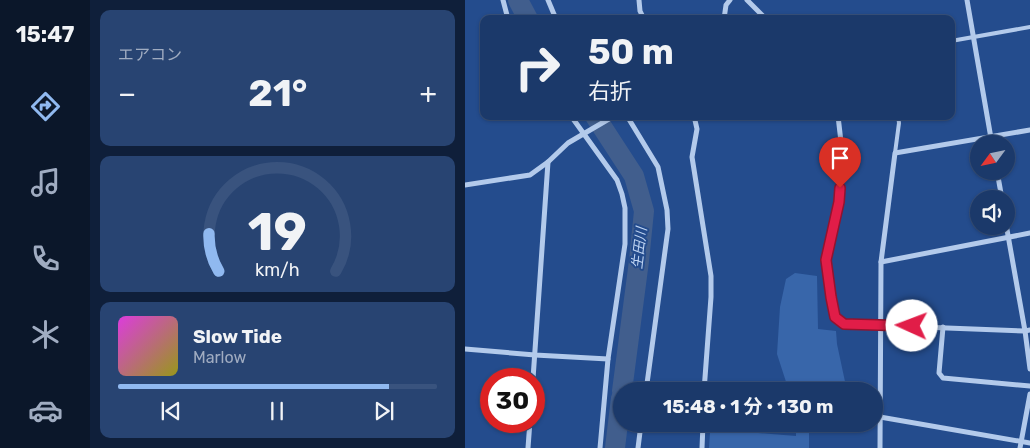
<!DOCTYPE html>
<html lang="ja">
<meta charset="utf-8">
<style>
:root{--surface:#1b396a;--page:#284472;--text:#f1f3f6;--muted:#a0acc1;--line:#39537e;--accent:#90b9f0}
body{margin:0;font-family:Rubik,"Noto Sans JP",sans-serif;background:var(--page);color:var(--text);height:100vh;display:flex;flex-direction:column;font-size:19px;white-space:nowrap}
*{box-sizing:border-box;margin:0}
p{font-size:16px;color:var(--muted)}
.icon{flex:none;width:28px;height:28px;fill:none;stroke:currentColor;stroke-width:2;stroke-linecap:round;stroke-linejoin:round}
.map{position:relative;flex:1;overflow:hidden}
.drawer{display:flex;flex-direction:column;gap:10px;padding:10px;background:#0f1f3a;width:375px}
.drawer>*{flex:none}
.guide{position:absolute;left:15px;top:15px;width:475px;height:105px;border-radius:10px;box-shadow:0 1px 4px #0004,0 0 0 1px var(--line);background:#1b396a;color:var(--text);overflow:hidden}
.needle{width:32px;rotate:237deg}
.controls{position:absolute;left:505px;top:135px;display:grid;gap:10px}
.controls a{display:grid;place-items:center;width:45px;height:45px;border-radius:50%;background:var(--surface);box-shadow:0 1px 4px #0004,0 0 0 1px var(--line);font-size:25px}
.speed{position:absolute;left:15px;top:368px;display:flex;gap:10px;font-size:25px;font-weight:700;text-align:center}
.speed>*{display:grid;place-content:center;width:65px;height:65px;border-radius:50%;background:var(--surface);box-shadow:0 1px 4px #0004,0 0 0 1px var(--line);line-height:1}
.speed .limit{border:8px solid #d22;background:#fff;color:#111}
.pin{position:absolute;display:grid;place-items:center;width:42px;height:42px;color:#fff;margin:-51px -21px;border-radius:50% 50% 50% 0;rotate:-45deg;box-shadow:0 0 5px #0007}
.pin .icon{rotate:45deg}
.me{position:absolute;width:55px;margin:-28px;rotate:272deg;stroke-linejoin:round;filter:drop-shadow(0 0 4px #0008)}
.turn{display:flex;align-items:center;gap:18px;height:105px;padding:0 25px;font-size:22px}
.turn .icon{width:65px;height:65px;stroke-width:2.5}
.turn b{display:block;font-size:35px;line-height:42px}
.big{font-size:38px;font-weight:700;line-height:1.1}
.drawer .card{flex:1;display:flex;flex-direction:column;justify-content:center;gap:8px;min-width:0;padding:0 18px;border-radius:10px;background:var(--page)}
.drawer .dial{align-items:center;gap:0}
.dial svg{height:130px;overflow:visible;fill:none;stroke:var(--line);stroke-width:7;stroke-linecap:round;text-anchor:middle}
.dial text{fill:var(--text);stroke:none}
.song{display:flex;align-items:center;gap:15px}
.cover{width:60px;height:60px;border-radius:8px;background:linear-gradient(135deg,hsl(300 70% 55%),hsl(60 70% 35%))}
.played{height:5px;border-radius:2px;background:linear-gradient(90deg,var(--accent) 85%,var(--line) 85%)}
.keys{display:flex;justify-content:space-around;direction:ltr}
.heat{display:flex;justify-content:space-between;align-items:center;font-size:28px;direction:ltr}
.trip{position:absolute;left:148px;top:382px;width:270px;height:50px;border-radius:25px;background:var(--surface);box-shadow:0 1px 4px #0004,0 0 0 1px var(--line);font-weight:700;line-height:50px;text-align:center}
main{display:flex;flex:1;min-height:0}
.tabs{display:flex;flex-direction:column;width:90px;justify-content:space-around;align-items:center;background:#0b172a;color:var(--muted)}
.tabs .icon{width:35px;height:35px}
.tabs .selected{color:var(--accent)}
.tabs b{font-size:22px;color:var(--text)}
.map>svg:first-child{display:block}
.green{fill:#3866aa}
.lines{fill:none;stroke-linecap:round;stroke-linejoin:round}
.river{stroke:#415e8d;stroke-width:20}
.service{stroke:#b3caeb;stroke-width:4}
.minor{stroke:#b3caeb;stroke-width:5}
.route-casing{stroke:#92132f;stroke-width:12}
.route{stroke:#e11d48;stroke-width:9}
.labels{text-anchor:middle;stroke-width:4;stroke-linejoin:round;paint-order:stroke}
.water-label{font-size:14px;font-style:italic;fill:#bfd4f2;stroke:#244c8d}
</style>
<main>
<nav class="tabs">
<b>15:47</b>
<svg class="icon selected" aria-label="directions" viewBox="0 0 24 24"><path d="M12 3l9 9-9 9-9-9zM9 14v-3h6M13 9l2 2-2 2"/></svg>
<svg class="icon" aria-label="music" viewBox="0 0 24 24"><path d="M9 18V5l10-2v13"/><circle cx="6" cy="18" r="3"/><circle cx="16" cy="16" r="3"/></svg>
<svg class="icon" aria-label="phone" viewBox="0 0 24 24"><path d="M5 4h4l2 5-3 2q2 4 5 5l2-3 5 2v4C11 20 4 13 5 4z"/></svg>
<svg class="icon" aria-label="climate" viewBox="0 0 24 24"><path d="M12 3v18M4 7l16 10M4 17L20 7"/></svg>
<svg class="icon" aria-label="car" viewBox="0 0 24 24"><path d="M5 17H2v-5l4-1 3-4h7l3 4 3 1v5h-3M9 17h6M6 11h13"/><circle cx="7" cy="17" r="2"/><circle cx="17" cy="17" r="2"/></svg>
</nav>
<section class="drawer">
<div class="card"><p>エアコン</p>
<div class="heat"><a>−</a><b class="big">21°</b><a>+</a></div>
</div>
<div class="card dial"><svg viewBox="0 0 100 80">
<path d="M14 69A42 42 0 1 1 86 69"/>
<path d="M14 69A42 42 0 0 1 8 46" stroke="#90b9f0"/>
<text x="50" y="56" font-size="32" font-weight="700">19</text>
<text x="50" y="72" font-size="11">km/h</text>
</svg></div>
<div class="card">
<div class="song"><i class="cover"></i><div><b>Slow Tide</b><p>Marlow</p></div></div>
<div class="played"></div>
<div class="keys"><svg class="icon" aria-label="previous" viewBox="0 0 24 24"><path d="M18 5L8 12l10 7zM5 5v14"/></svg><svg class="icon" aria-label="pause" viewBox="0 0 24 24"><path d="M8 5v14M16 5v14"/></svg><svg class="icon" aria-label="next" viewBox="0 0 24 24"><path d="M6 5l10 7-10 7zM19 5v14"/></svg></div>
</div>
</section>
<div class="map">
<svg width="565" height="448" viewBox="0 0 565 448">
<rect width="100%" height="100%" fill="#244c8d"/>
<g class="green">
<path d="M330,273l22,3 1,53 18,2 1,13 10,47h-58l-12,-37 3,-47 6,-28z"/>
<path d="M331,424h27l-14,2v22h-100l1,-16 11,-2 75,6z"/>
</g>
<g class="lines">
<g class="river">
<path d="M53,0l10,19"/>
<path d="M130,116l39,60 10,35 -5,50 -17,130"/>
<path d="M150,448l6,-50"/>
</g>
<g class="service">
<path d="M486,41l79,-14"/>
<path d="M430,153l4,-30 -1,-7"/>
</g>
<g class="minor">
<path d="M38,0l5,19"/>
<path d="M83,0l8,19"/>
<path d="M174,0l1,11 4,8"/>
<path d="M282,0l19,19"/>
<path d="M502,0l25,144"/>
<path d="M259,19l2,-14 4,-5"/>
<path d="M106,116l46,64 5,14 3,14v36l-17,115 -8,89"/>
<path d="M162,116l31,51 9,43 1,19 -22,162"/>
<path d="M229,116l3,13 -5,28 19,119v21l-7,94"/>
<path d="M373,116l5,43 -4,43 -13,58 5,37 4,20 9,7 181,7 5,-1"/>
<path d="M532,171l5,28"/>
<path d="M0,185l65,-10 18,-13 20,-19 46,-27"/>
<path d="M541,224l19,107 5,38"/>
<path d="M416,262l149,-29"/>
<path d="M478,327l-4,46 4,5 87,8"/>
<path d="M0,349l70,6 73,4"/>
<path d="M68,379l15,-217"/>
<path d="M415,417l150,26"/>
<path d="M63,448l2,-27"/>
<path d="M173,448l3,-24"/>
<path d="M237,448l1,-24"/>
<path d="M415,448l1,-186 14,-109 135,-23"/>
<path d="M555,448l10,-54"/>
</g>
</g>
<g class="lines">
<defs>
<path id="route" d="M375,188l-1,14 -13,58 5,37 4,20 9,7 68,2"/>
</defs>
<use href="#route" class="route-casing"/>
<use href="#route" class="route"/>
</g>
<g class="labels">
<g class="water-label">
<text transform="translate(174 248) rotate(-83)" y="5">生田川</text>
</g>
</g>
</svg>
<div class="controls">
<a><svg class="needle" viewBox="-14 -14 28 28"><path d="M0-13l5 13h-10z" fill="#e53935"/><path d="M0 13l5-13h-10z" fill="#a0acc1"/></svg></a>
<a><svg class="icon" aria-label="sound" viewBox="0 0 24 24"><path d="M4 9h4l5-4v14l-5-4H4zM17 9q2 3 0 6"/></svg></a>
</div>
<div class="speed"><div class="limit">30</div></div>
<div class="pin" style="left:375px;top:188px;background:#d93025"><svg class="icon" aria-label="arrive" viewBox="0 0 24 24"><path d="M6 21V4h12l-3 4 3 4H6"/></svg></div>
<svg class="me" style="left:447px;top:326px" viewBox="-20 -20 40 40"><circle r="19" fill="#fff"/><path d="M0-13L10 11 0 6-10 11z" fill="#e11d48"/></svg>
<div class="trip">15:48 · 1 分 · 130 m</div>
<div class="guide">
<div class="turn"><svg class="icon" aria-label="right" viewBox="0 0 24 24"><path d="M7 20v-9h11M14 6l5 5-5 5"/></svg><div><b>50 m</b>右折</div></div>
</div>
</div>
</main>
